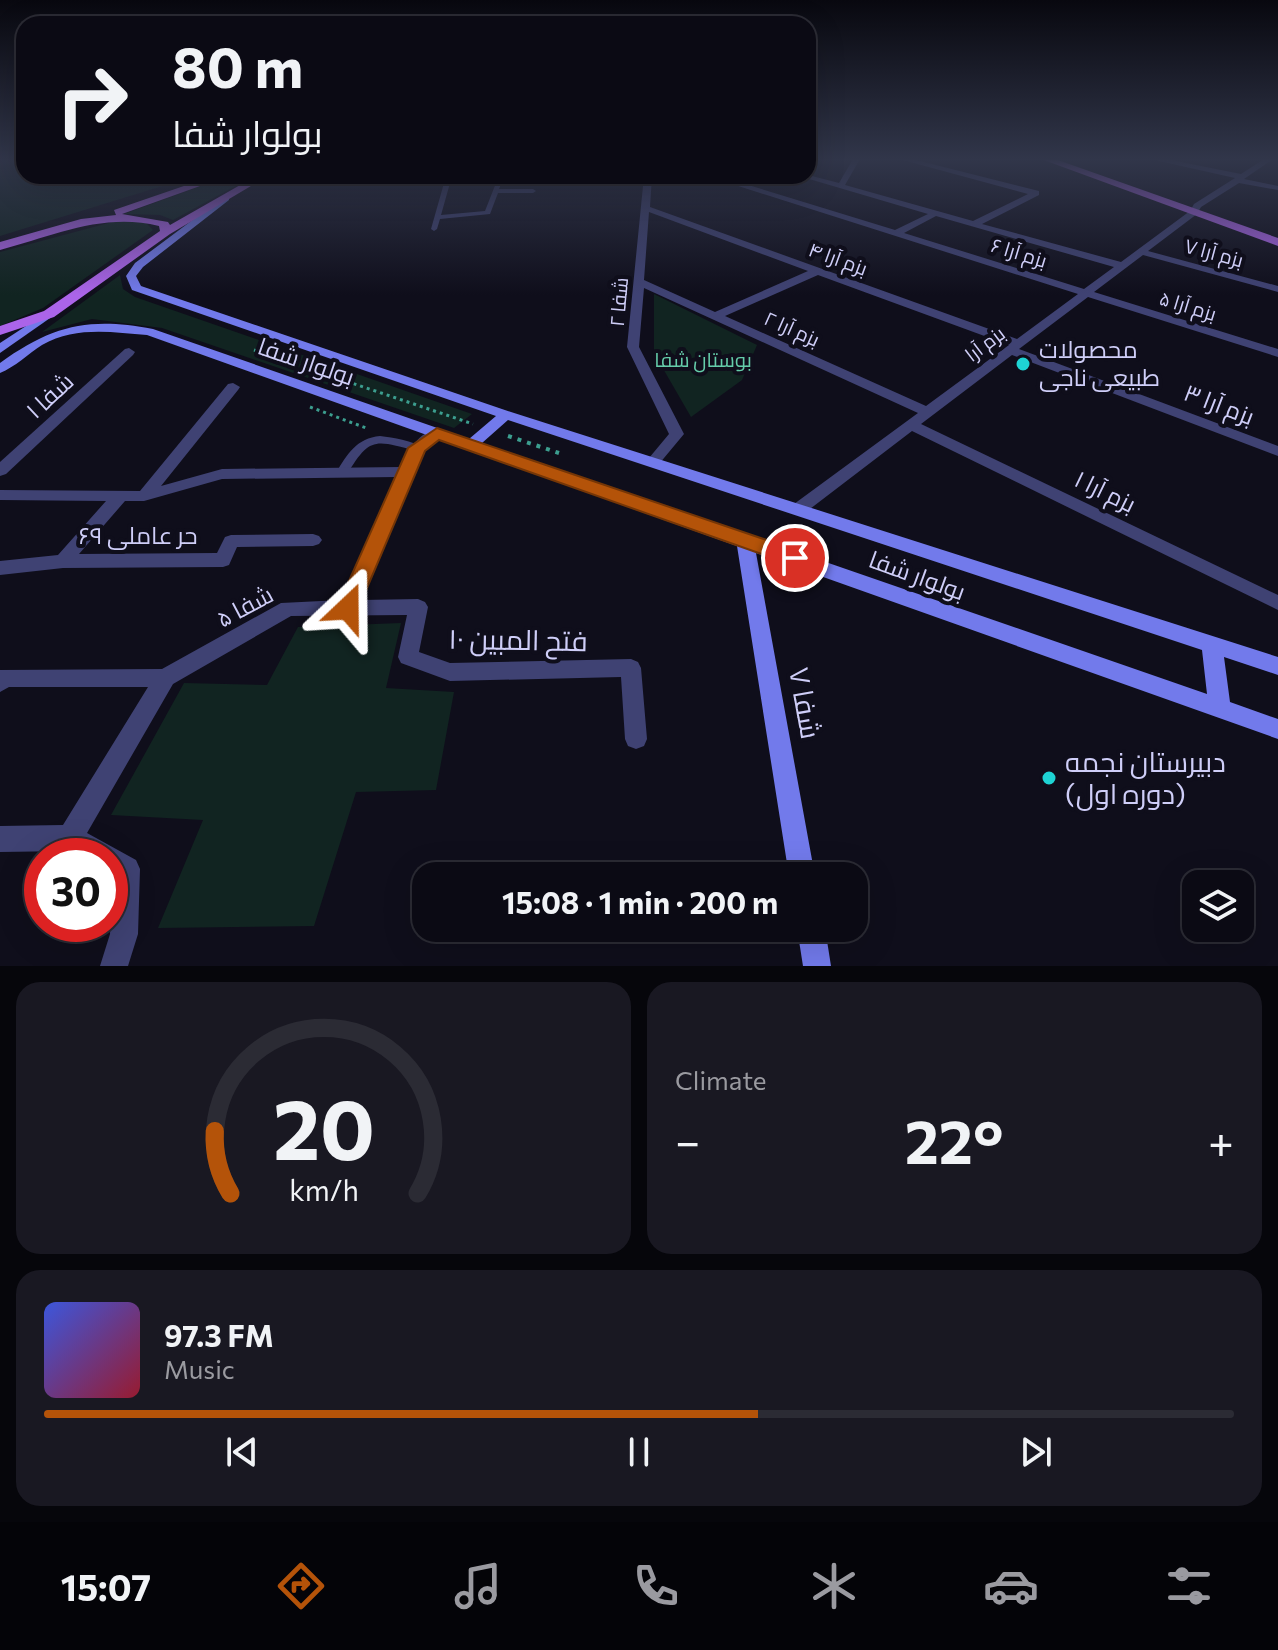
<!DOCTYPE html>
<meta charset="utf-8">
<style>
:root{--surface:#0b0a14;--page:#191822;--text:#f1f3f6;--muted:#9a9aa0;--line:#2b2b34;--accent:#b45309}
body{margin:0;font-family:Commissioner,Cairo,sans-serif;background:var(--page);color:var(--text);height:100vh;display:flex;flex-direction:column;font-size:30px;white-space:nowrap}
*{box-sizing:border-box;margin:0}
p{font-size:26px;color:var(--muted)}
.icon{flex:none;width:44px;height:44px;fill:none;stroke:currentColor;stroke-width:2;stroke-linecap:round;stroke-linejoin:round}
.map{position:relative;height:966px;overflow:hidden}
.panel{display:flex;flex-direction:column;gap:16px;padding:16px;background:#06060b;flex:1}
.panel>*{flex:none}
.hud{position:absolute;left:16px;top:16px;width:800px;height:168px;border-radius:24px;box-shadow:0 8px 32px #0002,0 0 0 2px var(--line);background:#0b0a14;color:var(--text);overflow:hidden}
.tools{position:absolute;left:1182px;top:870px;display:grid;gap:16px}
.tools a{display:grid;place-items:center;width:72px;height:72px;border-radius:16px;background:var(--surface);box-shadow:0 8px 32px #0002,0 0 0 2px var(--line);font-size:40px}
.speed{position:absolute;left:24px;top:838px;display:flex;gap:16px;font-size:40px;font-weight:700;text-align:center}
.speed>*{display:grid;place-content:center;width:104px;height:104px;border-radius:50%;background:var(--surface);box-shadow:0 8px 32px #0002,0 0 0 2px var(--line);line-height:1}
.speed .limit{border:12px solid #d22;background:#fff;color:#111}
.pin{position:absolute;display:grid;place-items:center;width:68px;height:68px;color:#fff;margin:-34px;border:4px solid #fff;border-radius:50%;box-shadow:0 2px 8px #0007}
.me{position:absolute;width:88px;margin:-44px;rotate:23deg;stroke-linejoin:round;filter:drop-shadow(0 0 6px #0008)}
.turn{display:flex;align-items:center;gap:28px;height:168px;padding:0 24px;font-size:36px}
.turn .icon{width:104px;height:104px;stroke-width:2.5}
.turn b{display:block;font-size:56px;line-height:68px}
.big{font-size:60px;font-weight:700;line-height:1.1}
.panel .card{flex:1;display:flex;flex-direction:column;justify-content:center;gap:12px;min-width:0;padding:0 28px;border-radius:24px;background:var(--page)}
.panel .dial{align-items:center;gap:0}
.dial svg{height:208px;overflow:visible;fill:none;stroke:var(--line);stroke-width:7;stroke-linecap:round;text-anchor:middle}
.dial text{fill:var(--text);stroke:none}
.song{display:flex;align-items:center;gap:24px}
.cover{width:96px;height:96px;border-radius:12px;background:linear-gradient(135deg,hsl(230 70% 55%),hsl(350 70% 35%))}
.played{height:8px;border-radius:4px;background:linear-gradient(90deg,var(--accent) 60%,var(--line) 60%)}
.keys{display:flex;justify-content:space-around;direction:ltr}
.heat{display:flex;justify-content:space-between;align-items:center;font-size:44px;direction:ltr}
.panel .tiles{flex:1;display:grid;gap:16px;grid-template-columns:1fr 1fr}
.card:last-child{grid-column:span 2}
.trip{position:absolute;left:412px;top:862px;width:456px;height:80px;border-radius:24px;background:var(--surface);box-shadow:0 8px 32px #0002,0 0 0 2px var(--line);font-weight:700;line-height:80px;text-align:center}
.dock{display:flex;height:128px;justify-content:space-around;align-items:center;background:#040408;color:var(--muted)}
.dock .icon{width:56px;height:56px}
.dock .selected{color:var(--accent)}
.dock b{font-size:36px;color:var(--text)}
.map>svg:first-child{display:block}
.green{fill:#112421}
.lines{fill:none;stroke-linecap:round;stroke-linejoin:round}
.path-far1{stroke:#3c9e8f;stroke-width:3;stroke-dasharray:3 4;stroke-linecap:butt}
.path{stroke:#3c9e8f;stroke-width:4;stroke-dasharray:4 6;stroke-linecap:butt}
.lane{fill:#3f4273;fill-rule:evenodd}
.street{fill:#3f4273;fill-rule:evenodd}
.secondary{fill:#727aeb;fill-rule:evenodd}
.primary{fill:#ab64e9;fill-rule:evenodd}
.route{fill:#b45309;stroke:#753606;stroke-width:2}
.poi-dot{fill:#1ed3d4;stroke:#0f0e1b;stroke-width:3}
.labels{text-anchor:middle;stroke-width:8;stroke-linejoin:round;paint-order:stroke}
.far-street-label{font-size:20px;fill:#cfcef8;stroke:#0f0e1b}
.far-park-label{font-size:20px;fill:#65cdaa;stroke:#0f0e1b}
.poi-label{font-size:24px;fill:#cfcef8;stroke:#0f0e1b;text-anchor:start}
.street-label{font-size:24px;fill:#cfcef8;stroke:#0f0e1b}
.near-street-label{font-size:28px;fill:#cfcef8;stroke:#0f0e1b}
.near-poi-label{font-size:28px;fill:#cfcef8;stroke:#0f0e1b;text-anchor:start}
</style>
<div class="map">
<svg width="1278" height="966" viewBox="0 0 1278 966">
<rect width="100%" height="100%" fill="#0f0e1b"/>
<g class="green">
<path d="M0,159h24v17h171l-195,60z"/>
<path d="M229,176h25l-81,44 -13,-5 -36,-1z"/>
<path d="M120,220l25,2 8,8 -110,78 -43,18v-74z"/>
<path d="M120,275l3,14 12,8 337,117 -18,14 -292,-100 -70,-9 -50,13z"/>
<path d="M654,294l103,51 -15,35 -51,37 -37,-64z"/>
<path d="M401,623l-15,65 68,4 -18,98 -80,2 -42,134 -156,2 45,-108 -92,-5 73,-132 83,2 31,-58z"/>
</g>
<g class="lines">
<g class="path-far1">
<path d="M254,350l219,74"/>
<path d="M310,407l56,21"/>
</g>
<path class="path" d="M508,436l51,17"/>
<g class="lane">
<path d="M446,176h6l-11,39 44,-4 11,-28 5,1 -2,5h34l3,2 -3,2h-35l-8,21 -50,5 -3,10 -3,2 -3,-2z"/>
<path d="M380,436c14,2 31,4 43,12l-6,3c-43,-11 -47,-15 -71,25h-8l-2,-3c11,-19 21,-35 44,-37z"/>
</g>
<g class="street">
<path d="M853,159h7l-15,26 128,36 55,-27 -129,-35h13l127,32v4l-57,29 139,38 69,-51 4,-7 41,-26 -85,-19h16l75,15 23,-15h9l-29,20 34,7v4l-39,-7 -38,24 -4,7 -49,37 130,35v6l-135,-37 -49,37 184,57v8l-190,-60 -69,52 259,97v10l-266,-101 -91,69 357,171v15l-366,-179 -106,81h-12l-2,-4 2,-4 124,-91 -274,-125 -5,59 45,87 -25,30h-10l-3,-3 3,-3 20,-24 -42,-87 17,-171h8l-2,31 367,132 61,-45 -371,-118h12l176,54 33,-16 -129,-38 9,-1 31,8zM649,212l159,59 -93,41 -71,-32zM936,216l178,51 -30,22 -180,-56zM818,275l191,70 -83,61 -201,-90z"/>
<path d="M129,348l6,4 -2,3 -127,119 -6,2v-14l125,-113z"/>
<path d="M233,383l7,4 -2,3 -77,96 61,-17 179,-2c7,-16 20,-40 41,-37l2,3 -2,3 -18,14 -63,150 57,-1 7,3 3,5 -9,45 31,11 181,-4 7,3 3,6 6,71 -3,7 -8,3 -8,-3 -3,-7 -4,-62 -171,4 -49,-18 -3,-6 9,-42 -116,1 -118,68 -86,149 49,27 4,9 -2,65 -10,32h-28l10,-32 3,-58 -3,-2v-18h-33l-9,-5 -68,1v-26l63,-1 85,-138h-139l-9,5v-22l162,-1 119,-66 61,-3 55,-123 -175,2 -78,22h-19l-46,53 138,-1 8,-16 6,-2 82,-1 6,2 3,4 -3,4 -6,2 -76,1 -8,18 -6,2 -160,1 -63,7v-14l58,-6 48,-54 -106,-1v-10l140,1 88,-107z"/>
</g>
<g class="secondary">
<path d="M226,195l3,1v4l-86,67 -7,9 5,10 370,126 767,245v18l-54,-18 6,45 48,17v20l-522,-186 59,323h-26l-52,-330 -590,-211c-36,-3 -72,-9 -105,10 -14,9 -27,22 -42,28v-10c53,-38 89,-46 153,-34l316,110 27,-23 -364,-126 -6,-14 9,-13zM508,420l694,230 5,44 -725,-251z"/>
<path d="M49,311l6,3 -2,2 -53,37v-10z"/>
<path d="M797,928h28l6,38h-28z"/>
</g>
<g class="primary">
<path d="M1041,159h14l223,79v8z"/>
<path d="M213,176h15l-106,38 46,8 2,3 86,-49h12l-98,58 -116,83 -54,18v-9l44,-15 116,-80 -1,-5c-56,-14 -106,10 -159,24v-8l81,-23 35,-4 -2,-5z"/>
</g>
</g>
<linearGradient id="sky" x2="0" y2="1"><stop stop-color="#08080f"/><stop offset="0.54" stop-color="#31364a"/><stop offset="1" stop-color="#31364a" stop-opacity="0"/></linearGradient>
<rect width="1278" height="295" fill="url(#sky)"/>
<path class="route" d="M437,428l365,124 3,6 -3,5h-15l-348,-123 -14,11 -69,163h-16l-3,-6 71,-160z"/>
<g class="poi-dot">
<circle cx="1023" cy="364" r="8"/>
<circle cx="1049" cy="778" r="8"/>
</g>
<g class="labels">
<g class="far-street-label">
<text transform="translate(1019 253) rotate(17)" y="7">بزم آرا ۶</text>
<text transform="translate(1214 253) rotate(15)" y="7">بزم آرا ۷</text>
<text transform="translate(838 259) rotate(20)" y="7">بزم آرا ۴</text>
<text transform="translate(619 302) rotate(-85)" y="7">شفا ۲</text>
<text transform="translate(1188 306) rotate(17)" y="7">بزم آرا ۵</text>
<text transform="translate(792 329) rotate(24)" y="7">بزم آرا ۲</text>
<text transform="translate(985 344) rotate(-37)" y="7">بزم آرا</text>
</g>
<g class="far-park-label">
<text x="703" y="367">بوستان شفا</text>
</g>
<g class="poi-label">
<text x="1039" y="358">محصولات<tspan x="1039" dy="28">طبیعی ناجی</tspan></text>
</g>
<g class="street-label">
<text transform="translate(306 362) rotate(19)" y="8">بولوار شفا</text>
<text transform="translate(50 396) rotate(-43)" y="8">شفا ۱</text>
<text transform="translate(1219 405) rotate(21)" y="8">بزم آرا ۳</text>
<text transform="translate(1105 492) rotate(26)" y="8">بزم آرا ۱</text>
<text x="138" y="544">حر عاملی ۶۹</text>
<text transform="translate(917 576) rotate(20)" y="8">بولوار شفا</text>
<text transform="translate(245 607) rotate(-28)" y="8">شفا ۵</text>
</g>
<g class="near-street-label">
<text transform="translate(518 640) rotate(1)" y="10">فتح المبین ۱۰</text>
<text transform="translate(805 703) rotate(80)" y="10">شفا ۷</text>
</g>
<g class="near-poi-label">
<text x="1065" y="772">دبیرستان نجمه<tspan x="1065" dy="32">(دوره اول)</tspan></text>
</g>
</g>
</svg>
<div class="tools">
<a><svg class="icon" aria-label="layers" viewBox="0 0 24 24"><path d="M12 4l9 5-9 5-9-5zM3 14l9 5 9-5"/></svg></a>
</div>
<div class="speed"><div class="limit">30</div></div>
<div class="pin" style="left:795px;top:558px;background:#d93025"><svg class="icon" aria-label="arrive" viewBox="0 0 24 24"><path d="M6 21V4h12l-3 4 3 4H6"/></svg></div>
<svg class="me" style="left:348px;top:608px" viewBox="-20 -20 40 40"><path d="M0-17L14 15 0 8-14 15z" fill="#b45309" stroke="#fff" stroke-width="4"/></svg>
<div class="trip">15:08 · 1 min · 200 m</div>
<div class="hud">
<div class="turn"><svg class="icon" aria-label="right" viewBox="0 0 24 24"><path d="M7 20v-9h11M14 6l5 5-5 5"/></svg><div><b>80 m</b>بولوار شفا</div></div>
</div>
</div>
<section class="panel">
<div class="tiles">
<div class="card dial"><svg viewBox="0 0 100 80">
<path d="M14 69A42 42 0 1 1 86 69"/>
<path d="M14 69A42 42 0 0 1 8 45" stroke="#b45309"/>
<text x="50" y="56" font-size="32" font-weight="700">20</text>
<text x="50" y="72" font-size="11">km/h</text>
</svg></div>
<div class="card"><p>Climate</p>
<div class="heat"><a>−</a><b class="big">22°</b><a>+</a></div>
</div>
<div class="card">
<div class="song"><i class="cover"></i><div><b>97.3 FM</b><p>Music</p></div></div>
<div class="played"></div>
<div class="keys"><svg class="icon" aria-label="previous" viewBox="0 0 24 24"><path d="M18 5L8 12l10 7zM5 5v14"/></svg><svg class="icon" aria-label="pause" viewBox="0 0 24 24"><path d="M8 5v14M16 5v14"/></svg><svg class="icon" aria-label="next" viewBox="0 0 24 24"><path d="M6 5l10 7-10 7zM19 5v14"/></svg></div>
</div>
</div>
</section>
<nav class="dock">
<b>15:07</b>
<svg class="icon selected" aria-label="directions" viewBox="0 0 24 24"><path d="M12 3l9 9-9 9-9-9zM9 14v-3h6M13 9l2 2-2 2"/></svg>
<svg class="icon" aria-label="music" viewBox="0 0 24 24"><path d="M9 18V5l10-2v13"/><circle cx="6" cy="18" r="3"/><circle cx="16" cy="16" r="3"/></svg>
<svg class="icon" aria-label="phone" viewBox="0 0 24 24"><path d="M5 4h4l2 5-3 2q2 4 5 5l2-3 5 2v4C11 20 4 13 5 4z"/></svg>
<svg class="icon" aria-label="climate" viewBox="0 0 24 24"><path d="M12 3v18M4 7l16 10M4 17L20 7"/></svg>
<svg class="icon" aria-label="car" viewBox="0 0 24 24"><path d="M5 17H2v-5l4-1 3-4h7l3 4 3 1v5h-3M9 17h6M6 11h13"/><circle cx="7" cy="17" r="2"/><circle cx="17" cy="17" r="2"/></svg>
<svg class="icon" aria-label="filters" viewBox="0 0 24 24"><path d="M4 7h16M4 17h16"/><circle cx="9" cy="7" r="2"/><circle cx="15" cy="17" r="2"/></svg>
</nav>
